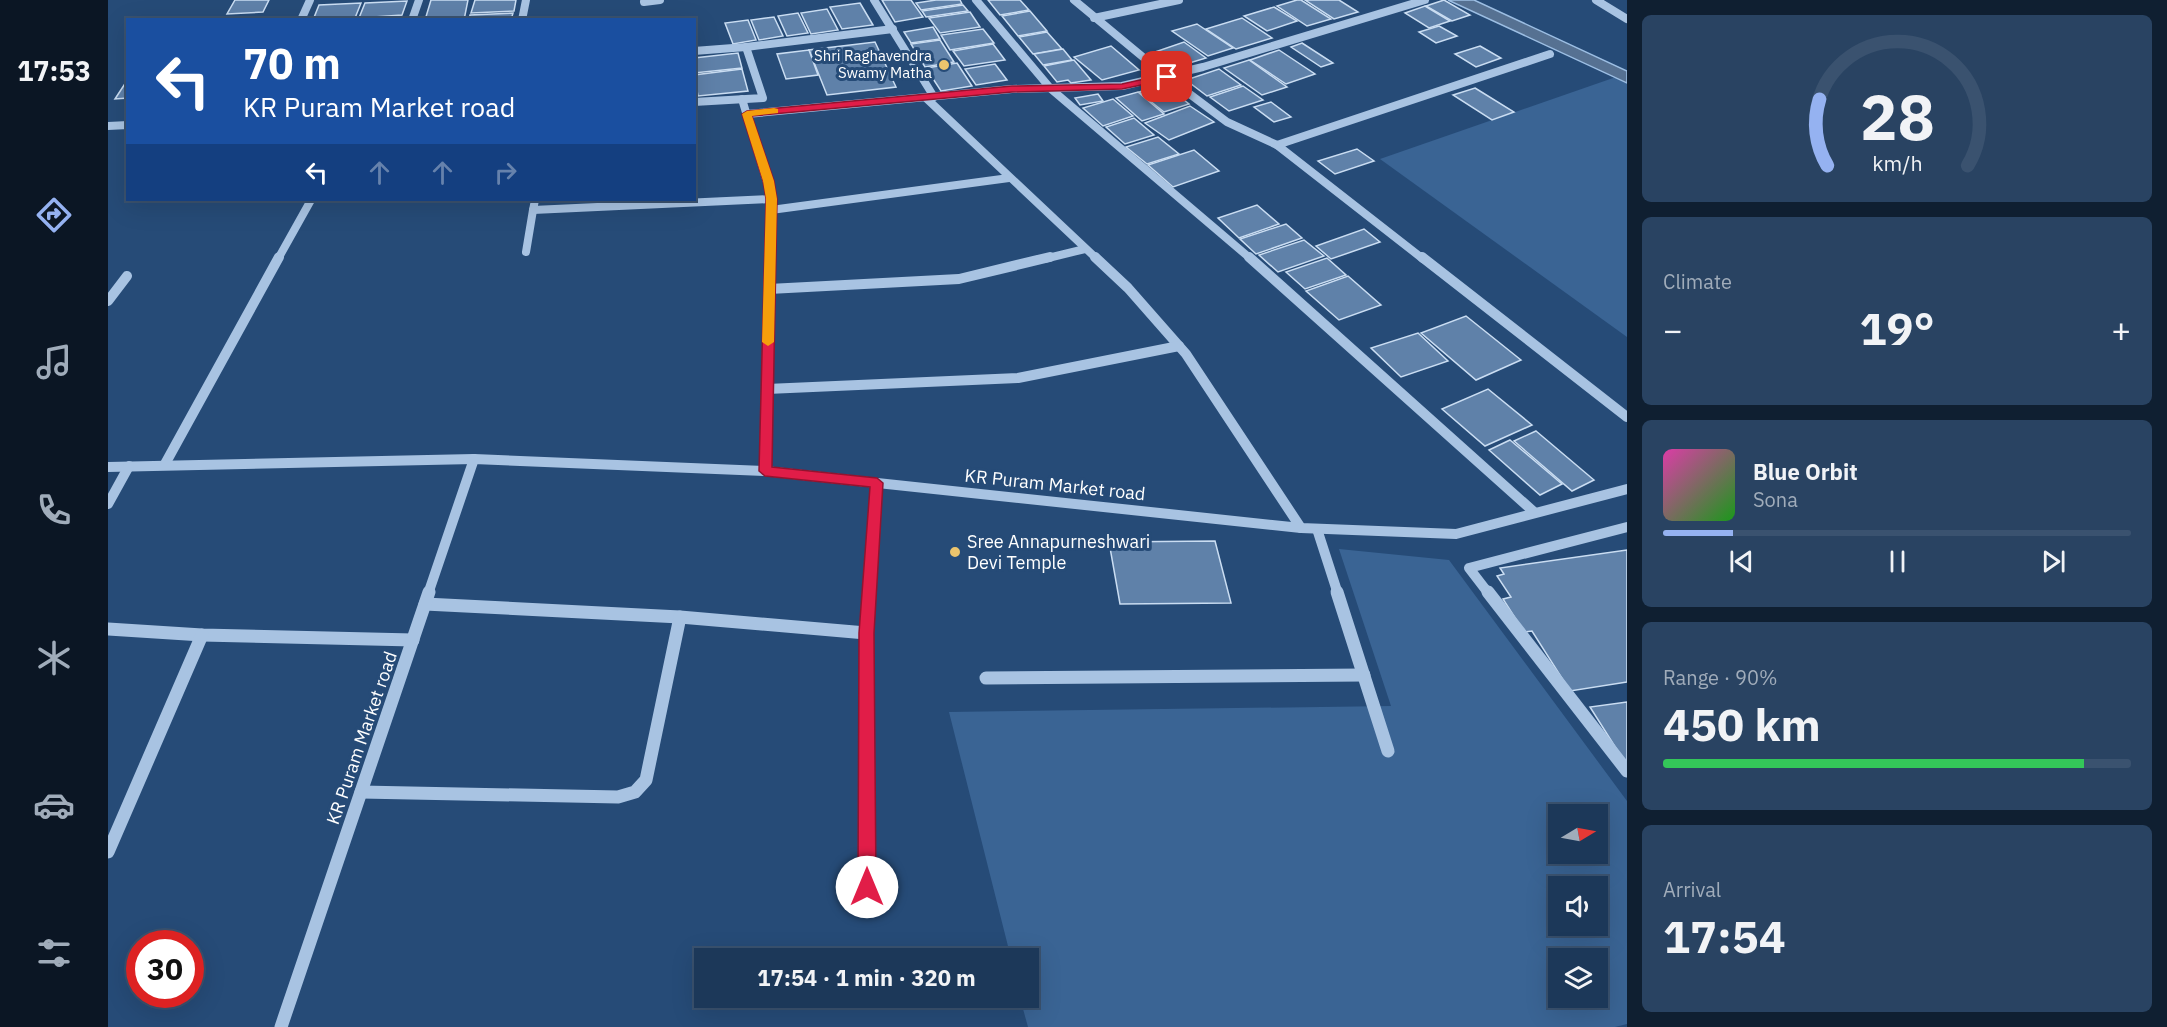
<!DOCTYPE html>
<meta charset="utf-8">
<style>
:root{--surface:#1c3859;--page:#294362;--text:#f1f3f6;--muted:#a0acba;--line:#3a526f;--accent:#95b2f1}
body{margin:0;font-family:"IBM Plex Sans",sans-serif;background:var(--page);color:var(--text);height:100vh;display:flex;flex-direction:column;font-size:22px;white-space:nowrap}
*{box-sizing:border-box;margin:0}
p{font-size:20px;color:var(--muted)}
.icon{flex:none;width:33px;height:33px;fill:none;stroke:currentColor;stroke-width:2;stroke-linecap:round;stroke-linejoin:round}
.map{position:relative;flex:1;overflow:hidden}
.details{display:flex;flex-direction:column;gap:15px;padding:15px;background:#0f1f31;width:540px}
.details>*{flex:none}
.hud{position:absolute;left:18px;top:18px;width:570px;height:183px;border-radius:0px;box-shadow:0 6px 24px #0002,0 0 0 2px var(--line);background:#1a4fa0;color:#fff;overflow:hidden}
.needle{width:39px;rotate:80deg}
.controls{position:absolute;left:1440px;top:804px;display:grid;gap:12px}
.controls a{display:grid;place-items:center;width:60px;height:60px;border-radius:0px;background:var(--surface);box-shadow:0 6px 24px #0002,0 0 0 2px var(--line);font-size:30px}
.speed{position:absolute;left:18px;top:930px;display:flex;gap:12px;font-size:30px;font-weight:700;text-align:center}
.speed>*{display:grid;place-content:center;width:78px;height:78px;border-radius:50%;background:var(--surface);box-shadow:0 6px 24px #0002,0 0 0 2px var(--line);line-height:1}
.speed .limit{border:9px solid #d22;background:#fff;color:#111}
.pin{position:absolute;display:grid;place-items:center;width:51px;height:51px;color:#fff;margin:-26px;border-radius:12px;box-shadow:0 3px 9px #0006}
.me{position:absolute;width:66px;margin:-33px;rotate:0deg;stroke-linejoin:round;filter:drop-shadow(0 0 4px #0008)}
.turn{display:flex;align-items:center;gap:21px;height:126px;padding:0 18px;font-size:27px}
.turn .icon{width:78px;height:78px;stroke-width:2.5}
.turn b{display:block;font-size:42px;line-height:51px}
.lanes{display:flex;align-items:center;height:57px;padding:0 18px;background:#0003;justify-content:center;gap:30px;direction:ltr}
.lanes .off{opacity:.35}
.big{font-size:45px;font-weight:700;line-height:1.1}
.details .tile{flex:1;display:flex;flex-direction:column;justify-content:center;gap:9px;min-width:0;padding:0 21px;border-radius:9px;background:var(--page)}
.details .dial{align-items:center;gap:0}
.dial svg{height:156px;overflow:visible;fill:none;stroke:var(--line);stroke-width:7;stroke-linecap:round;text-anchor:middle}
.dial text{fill:var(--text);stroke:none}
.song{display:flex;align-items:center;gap:18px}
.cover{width:72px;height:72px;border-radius:9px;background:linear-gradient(135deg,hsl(320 70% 55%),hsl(120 70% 35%))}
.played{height:6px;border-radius:3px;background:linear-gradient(90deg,var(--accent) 15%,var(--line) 15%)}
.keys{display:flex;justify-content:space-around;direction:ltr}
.heat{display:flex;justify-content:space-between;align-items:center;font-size:33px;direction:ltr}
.charge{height:9px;border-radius:4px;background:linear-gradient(90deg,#34c759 90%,var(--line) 0)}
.trip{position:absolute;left:586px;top:948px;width:345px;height:60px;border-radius:0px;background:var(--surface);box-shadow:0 6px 24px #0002,0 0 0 2px var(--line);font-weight:700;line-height:60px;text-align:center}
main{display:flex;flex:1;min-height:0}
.dock{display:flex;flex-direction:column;width:108px;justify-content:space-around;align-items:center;background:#0b1624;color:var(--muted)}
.dock .icon{width:42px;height:42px}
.dock .current{color:var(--accent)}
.dock b{font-size:27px;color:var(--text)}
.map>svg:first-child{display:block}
.green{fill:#3a6494;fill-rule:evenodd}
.water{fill:#567192;stroke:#9cbee3;stroke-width:1.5}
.building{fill:#5f81a9;stroke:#caddf2;stroke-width:1.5}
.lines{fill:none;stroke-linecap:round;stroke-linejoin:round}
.minor-far2{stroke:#a8c3e2;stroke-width:8}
.minor-far1{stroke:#a8c3e2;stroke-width:10}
.minor{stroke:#a8c3e2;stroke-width:13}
.route{fill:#e11d48;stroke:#92132f;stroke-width:1.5}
.slow{fill:#f59e0b}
.poi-dot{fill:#ebc46d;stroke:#264b77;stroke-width:2}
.labels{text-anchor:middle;stroke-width:6;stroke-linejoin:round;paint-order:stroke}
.far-poi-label{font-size:15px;fill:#fff;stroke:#264b77;text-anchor:end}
.street-label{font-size:18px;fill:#fff;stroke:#264b77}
.poi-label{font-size:18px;fill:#fff;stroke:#264b77;text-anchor:start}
</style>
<main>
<nav class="dock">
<b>17:53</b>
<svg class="icon current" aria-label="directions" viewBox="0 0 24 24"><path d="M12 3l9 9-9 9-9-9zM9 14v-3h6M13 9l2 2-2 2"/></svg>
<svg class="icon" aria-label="music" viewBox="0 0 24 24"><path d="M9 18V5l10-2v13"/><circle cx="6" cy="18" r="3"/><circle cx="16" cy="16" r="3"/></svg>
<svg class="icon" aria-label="phone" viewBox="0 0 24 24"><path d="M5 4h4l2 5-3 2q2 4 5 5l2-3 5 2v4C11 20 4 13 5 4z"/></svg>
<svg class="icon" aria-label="climate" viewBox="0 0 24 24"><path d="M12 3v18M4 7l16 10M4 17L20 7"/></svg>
<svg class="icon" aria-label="car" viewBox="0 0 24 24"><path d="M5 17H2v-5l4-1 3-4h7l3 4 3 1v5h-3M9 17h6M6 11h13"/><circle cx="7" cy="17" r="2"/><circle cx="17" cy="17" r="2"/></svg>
<svg class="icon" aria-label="filters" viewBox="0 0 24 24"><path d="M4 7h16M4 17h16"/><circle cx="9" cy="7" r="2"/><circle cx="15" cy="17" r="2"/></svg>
</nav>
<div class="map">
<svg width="1519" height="1027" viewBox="0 0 1519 1027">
<rect width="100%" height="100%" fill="#264b77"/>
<g class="green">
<path d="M1508,77l11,6v254l-247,-178z"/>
<path d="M1231,549l110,11 178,241v223l-12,3h-587l-8,-29h9v-40h-18l-62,-246 442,-6zM1450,814h40v40h-40zM1450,886h40v40h-40zM1450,958h40v40h-40z"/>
</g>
<path class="water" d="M1340,0h26l153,71v12z"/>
<g class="building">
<path d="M127,0h34l-6,12 -36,2z"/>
<path d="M323,0h37l-4,20h-39z"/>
<path d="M367,0h41l-2,11 -43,2z"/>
<path d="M774,0h29l12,17 -28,5z"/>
<path d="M828,0h24l2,4 -41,6 -5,-7z"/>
<path d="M880,0h32l9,10 -29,5z"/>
<path d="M1189,0h4l30,19 -24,7 -30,-20z"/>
<path d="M1197,0h34l19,12 -24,7z"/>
<path d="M1336,0l26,15 -18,6 -26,-15z"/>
<path d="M299,1l-5,14 -43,3 6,-15z"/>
<path d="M253,3l-6,15 -42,2 6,-15z"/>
<path d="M752,3l13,22 -31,4 -12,-22z"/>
<path d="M855,5l5,6 -42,6 -4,-6z"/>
<path d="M1317,6l25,15 -21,7 -24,-15z"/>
<path d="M1166,7l23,14 -30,10 -23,-15z"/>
<path d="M719,9l11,21 -27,4 -10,-21z"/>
<path d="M922,11l17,20 -29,5 -16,-20z"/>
<path d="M862,12l10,15 -40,6 -11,-15z"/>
<path d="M405,13l-2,7h-42l1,-5z"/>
<path d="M690,13l10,20 -21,3 -9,-20z"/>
<path d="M293,16l-1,4h-42v-1z"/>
<path d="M666,17l9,19 -24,4 -8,-20z"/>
<path d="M1134,18l30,20 -36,11 -30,-20z"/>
<path d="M640,20l8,20 -23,4 -8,-21z"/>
<path d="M1089,24l36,24 -25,8 -36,-25z"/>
<path d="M1331,26l18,10 -21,7 -17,-11z"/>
<path d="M825,27l7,12 -29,4 -7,-11z"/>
<path d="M875,29l11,14 -44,7 -9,-15z"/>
<path d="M939,32l15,17 -29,5 -14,-17z"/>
<path d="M832,40l14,22 -29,5 -14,-23z"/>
<path d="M767,42l21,45 -69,8 -18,-45z"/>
<path d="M1076,42l22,16 -33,10 -21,-15z"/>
<path d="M1194,43l31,20 -12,4 -30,-20z"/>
<path d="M885,44l12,16 -41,6 -11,-15z"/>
<path d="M1003,46l28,24 -37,10 -28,-23z"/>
<path d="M1372,46l21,12 -25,9 -21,-13z"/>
<path d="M955,49l9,11 -29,5 -9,-11z"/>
<path d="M701,50l9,25 -32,4 -9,-25z"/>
<path d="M1171,50l36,24 -29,10 -36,-24z"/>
<path d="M630,53l4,15 -48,5v-15z"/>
<path d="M966,60l17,20 -20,3 -3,-3 -11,2 -13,-16z"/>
<path d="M1141,60l38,27 -25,8 -38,-27z"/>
<path d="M849,63l15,23 -31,5 -15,-23z"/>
<path d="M887,64l12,16 -31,5 -11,-16z"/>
<path d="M634,69l6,22 -50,5 -4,-21z"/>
<path d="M1111,69l22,16 -34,11 -21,-16z"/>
<path d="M20,79v19l-13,1z"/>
<path d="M1056,84l25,20 -25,8 -25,-20z"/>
<path d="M1135,86l20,14 -34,11 -19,-14z"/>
<path d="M1367,88l39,24 -22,8 -39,-25z"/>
<path d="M1030,92l26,22 -22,7 -26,-23z"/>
<path d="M990,94l5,7 -23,4 -5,-7z"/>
<path d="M1005,99l20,17 -30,10 -20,-18z"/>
<path d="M1163,102l20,15 -17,5 -20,-15z"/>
<path d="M1082,106l24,16 -45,18 -24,-17z"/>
<path d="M1026,118l20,17 -29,9 -19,-17z"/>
<path d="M1050,137l21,17 -32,10 -21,-17z"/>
<path d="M1249,149l17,12 -39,13 -17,-13z"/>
<path d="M1086,150l25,21 -46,16 -25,-22z"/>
<path d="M1149,205l22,19 -40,14 -21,-20z"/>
<path d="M1178,224l16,14 -46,16 -16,-15z"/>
<path d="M1256,229l16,13 -49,17 -15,-13z"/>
<path d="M1196,240l20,16 -46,16 -19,-17z"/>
<path d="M1219,258l19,17 -41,14 -19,-17z"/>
<path d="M1240,276l33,29 -42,15 -33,-29z"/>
<path d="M1358,316l55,44 -45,20 -55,-47z"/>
<path d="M1310,333l30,28 -47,16 -30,-29z"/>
<path d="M1380,389l44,36 -47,21 -43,-37z"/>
<path d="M1428,431l58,49 -22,11 -58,-50z"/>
<path d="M1402,440l52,44 -22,11 -51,-45z"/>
<path d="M1107,541l16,62 -111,1 -11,-62z"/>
<path d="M1519,550v132l-57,9 -38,-60 -8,1 -21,-33 8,-2 -14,-21 7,-2 -4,-6z"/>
<path d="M1519,702v59h-3l-34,-54z"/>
</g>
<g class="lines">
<g class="minor-far2">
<path d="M766,0l60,97"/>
<path d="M868,0l75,89 200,170"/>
<path d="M966,0l93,77 60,45 50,23"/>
<path d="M1488,0l31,19"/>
<path d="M536,2l16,-2"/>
<path d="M986,18l85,-18"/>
<path d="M193,20l9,-20"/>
<path d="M304,20l7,-20"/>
<path d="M414,20l4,-20"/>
<path d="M586,51l52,-4"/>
<path d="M818,98l171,161"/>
<path d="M634,99l30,100 -2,60"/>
<path d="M586,102l69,-4 -17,-51 147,-18"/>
<path d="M639,114l265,-25 110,-3 81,-19 222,-67"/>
<path d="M0,126l20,-1"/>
<path d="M427,200l-2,10 239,-11"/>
<path d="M663,210l238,-32"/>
<path d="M418,252l7,-42"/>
<path d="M170,259l33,-59"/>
<path d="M936,259l41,-10"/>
<path d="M1315,259l-146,-114 273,-91"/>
</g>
<g class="minor-far1">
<path d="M987,257l33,31 58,66 115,174"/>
<path d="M1141,257l285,255"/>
<path d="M1314,257l205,160"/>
<path d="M661,289l190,-10 91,-22"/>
<path d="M0,301l19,-25"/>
<path d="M659,389l251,-11 161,-32"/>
<path d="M57,464l114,-207"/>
<path d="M0,467l366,-8"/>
<path d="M657,471l5,-214"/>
<path d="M0,504l21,-38"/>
<path d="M1209,529l21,65"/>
<path d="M320,594l46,-135 291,12 536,57 155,6 171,-45"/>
<path d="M761,594l8,-111"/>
<path d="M1381,594l-20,-26 158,-41"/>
</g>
<g class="minor">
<path d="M1229,592l51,159"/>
<path d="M1380,592l139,179"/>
<path d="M317,604l255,13 186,16 3,-41"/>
<path d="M0,629l94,6 211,5"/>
<path d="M758,633l1,254"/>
<path d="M878,678l378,-3"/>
<path d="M253,792l257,5 17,-5 11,-12 34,-163"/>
<path d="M0,852l94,-217"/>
<path d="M173,1027l148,-435"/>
</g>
</g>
<path class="route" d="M1059,74l4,3 -1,2 -48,10 -110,3 -260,24 22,65 3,18 -5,268 105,11 6,5 -9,150 2,254 -3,6 -6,3 -6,-3 -3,-6 1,-254 11,-146 -105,-11 -6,-5 7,-272 -3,-18 -21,-67 5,-3 265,-25 110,-2z"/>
<path class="slow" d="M666,108l4,1v4l-26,3 22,65 3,18 -3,143 -6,4 -6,-4 4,-143 -3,-18 -21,-67 5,-3z"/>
<g class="poi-dot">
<circle cx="836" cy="65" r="6"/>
<circle cx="847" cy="552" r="6"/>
</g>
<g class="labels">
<g class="far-poi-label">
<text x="824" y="61">Shri Raghavendra<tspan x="824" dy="17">Swamy Matha</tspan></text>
</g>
<g class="street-label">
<text transform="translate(947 485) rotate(6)" y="6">KR Puram Market road</text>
<text transform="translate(254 738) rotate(-71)" y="6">KR Puram Market road</text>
</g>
<g class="poi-label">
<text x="859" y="548">Sree Annapurneshwari<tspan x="859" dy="21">Devi Temple</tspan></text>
</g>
</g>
</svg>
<div class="controls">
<a><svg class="needle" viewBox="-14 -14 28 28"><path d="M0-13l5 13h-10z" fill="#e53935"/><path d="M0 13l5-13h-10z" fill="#a0acba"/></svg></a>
<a><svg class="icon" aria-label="sound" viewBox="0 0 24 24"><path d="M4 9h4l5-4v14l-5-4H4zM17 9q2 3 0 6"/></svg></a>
<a><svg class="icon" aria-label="layers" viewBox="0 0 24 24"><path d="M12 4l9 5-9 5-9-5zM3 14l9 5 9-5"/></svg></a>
</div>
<div class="speed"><div class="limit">30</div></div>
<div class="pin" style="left:1059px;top:77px;background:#d93025"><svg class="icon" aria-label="arrive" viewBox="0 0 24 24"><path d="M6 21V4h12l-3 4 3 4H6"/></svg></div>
<svg class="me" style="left:759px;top:887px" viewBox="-20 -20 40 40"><circle r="19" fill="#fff"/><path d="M0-13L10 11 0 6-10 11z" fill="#e11d48"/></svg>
<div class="trip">17:54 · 1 min · 320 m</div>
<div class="hud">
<div class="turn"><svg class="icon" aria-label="left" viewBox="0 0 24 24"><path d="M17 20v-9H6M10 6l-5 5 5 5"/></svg><div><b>70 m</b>KR Puram Market road</div></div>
<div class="lanes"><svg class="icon" aria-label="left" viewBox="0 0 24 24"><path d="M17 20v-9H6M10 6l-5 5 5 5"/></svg><svg class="icon off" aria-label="ahead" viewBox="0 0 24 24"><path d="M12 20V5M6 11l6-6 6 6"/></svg><svg class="icon off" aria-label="ahead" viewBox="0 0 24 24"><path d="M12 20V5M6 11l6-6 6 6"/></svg><svg class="icon off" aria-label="right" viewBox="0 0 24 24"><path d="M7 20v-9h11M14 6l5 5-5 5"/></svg></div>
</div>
</div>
<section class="details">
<div class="tile dial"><svg viewBox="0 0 100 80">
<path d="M14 69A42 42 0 1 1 86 69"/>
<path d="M14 69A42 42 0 0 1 10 35" stroke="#95b2f1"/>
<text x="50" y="56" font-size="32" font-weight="700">28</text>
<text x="50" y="72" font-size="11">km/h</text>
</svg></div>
<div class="tile"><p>Climate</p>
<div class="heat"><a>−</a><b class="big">19°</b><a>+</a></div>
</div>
<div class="tile">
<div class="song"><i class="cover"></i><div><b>Blue Orbit</b><p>Sona</p></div></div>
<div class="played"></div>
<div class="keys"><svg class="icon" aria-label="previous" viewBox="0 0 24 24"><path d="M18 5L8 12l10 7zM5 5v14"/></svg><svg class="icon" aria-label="pause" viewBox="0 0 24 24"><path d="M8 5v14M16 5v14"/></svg><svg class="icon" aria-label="next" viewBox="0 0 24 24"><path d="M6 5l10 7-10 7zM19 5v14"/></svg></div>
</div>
<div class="tile"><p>Range · 90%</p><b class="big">450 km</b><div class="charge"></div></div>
<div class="tile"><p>Arrival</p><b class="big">17:54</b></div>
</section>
</main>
